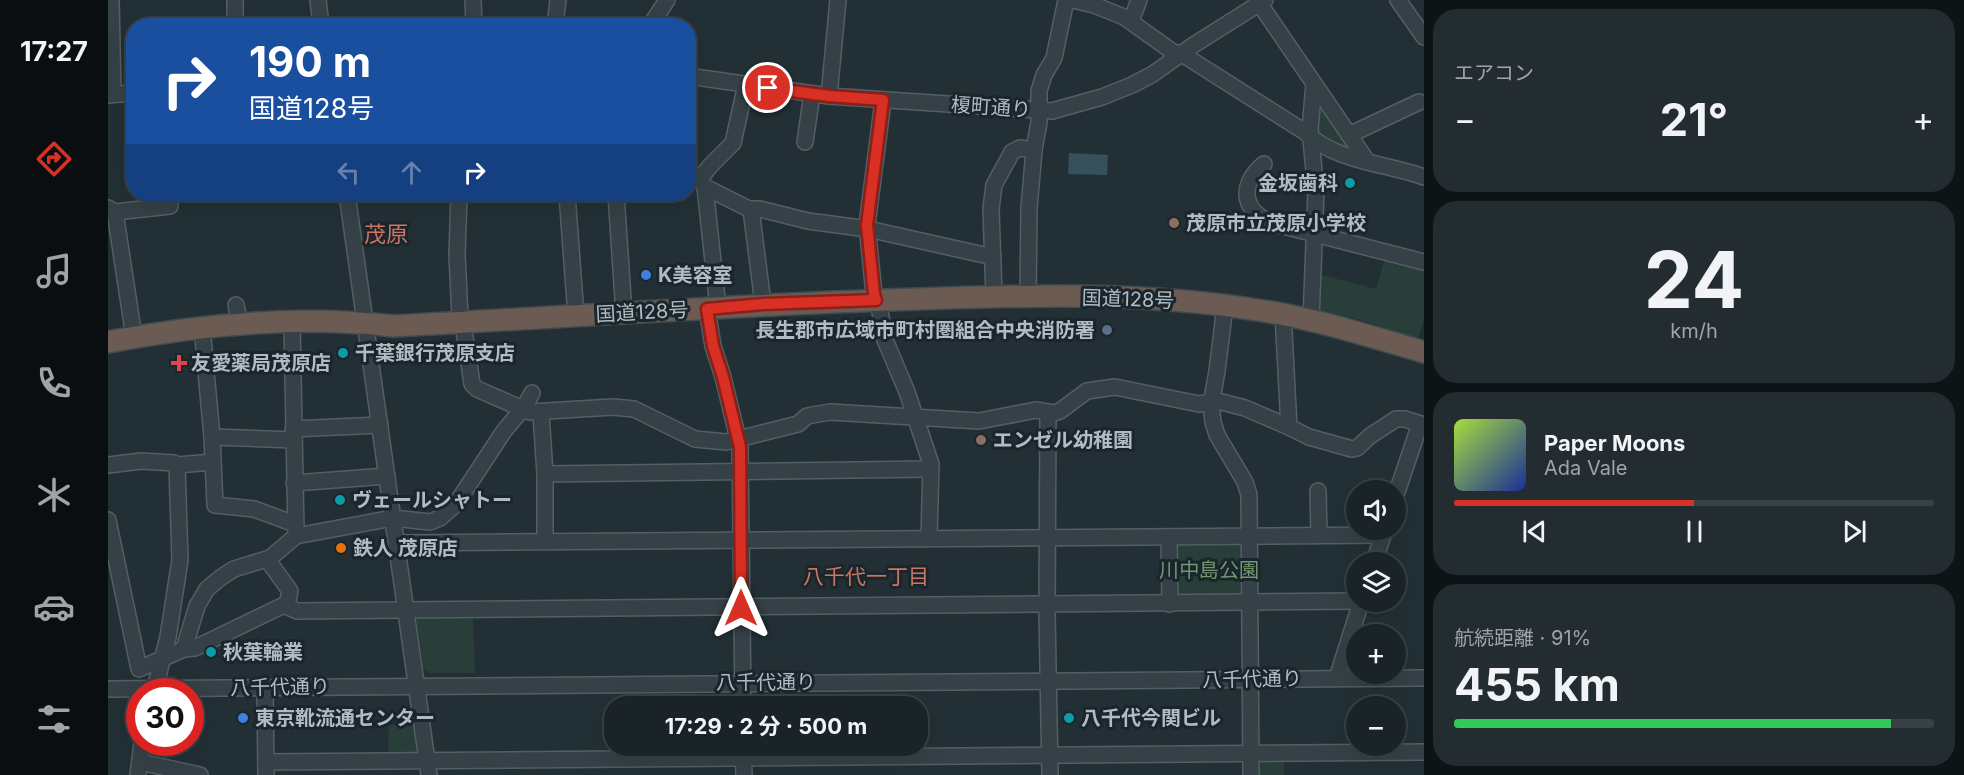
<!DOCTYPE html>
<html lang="ja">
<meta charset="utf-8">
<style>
:root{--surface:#1a2428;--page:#232c30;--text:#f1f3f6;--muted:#9fa4a8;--line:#384145;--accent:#d93025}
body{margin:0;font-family:Inter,"Noto Sans JP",sans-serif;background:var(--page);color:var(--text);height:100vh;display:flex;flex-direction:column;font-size:22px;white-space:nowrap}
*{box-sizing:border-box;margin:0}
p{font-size:20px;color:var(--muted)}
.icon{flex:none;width:33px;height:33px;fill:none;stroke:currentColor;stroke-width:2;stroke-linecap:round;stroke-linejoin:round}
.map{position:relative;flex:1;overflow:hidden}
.details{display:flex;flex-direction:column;gap:9px;padding:9px;background:#0e1416;width:540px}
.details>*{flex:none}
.banner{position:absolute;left:18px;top:18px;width:570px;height:183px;border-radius:24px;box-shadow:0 6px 24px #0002,0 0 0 2px var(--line);background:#1a4fa0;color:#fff;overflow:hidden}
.fabs{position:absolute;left:1238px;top:480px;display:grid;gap:12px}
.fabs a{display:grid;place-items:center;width:60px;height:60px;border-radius:50%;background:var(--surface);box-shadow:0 6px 24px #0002,0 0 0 2px var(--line);font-size:30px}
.speed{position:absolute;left:18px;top:678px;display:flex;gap:12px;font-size:30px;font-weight:700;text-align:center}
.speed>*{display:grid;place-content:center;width:78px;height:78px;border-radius:50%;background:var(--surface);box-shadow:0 6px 24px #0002,0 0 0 2px var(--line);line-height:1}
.speed .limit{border:9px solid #d22;background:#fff;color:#111}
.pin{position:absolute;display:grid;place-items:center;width:51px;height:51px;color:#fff;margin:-26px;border:3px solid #fff;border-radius:50%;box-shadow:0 2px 6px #0007}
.me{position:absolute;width:66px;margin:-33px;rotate:0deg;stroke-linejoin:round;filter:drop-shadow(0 0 4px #0008)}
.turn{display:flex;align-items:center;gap:21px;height:126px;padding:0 24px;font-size:27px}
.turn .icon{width:78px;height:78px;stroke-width:2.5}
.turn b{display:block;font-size:42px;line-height:51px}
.lanes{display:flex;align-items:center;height:57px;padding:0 24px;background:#0003;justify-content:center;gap:30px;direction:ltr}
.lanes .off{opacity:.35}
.big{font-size:45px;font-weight:700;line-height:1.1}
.details .tile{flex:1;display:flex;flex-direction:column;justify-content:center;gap:9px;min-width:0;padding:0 21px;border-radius:24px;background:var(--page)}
.details .dial{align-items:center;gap:0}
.dial b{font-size:78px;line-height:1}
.song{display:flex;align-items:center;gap:18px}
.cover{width:72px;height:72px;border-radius:9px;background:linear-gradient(135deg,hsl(80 70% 55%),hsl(230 70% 35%))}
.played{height:6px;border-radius:3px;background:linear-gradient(90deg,var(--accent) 50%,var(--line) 50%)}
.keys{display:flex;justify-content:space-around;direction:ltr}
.heat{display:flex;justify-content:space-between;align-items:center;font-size:33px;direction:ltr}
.charge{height:9px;border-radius:4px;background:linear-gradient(90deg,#34c759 91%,var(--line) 0)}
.trip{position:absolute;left:496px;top:696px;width:324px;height:60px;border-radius:24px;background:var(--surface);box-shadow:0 6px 24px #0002,0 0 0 2px var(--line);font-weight:700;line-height:60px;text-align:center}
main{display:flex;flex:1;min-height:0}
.tabs{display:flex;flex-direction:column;width:108px;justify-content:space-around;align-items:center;background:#0a0e10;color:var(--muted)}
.tabs .icon{width:42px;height:42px}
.tabs .active{color:var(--accent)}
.tabs b{font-size:27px;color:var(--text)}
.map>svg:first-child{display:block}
.green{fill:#293e38}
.water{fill:#36505c}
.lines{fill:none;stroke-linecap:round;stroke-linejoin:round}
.minor-casing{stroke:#525f64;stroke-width:18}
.highway-casing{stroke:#3f4c51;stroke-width:24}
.minor{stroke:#354147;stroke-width:15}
.highway{stroke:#6c5b52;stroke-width:21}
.route-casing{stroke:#8d1f18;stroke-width:15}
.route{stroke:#d93025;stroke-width:10}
.culture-dot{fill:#0f9aa8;stroke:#1a262b;stroke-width:2}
.education-dot{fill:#8d6e63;stroke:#1a262b;stroke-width:2}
.shop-dot{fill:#3f7fe0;stroke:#1a262b;stroke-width:2}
.service-dot{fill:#5c6f8a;stroke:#1a262b;stroke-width:2}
.health-dot{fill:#e0444e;stroke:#1a262b;stroke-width:2}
.food-dot{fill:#e8710a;stroke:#1a262b;stroke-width:2}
.labels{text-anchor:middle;stroke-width:6;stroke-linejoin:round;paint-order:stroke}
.street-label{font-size:20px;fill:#afbcc3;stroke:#1a262b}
.poi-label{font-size:20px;font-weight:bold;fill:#afbcc3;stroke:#1a262b;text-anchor:start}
.park-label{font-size:20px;fill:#719770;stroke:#1a262b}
.neighbourhood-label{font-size:21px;fill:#cb7562;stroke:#1a262b}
.quarter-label{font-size:22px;fill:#cb7562;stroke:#1a262b}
</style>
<main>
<nav class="tabs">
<b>17:27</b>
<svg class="icon active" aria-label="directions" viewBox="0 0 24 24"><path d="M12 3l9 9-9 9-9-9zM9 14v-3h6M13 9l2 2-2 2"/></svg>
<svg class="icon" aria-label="music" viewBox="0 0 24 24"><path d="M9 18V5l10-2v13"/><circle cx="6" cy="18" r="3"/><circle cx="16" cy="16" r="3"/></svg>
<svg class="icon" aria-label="phone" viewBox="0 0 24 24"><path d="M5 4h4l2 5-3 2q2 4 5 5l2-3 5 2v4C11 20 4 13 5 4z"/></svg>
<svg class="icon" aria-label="climate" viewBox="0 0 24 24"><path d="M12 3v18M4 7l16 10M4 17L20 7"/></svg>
<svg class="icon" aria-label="car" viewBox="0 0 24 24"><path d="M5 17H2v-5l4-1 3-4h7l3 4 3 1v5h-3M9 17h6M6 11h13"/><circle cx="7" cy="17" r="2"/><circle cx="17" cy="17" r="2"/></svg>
<svg class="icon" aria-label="filters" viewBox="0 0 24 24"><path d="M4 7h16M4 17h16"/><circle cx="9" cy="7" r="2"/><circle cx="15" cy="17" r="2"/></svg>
</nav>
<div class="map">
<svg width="1316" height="775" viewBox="0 0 1316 775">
<rect width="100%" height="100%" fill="#223036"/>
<g class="green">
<path d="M1208,102h5l35,51 -40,-16z"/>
<path d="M1277,258l39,11v50l-7,23 -22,-6 -16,-10 -30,-9 -29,-3 -3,-6 1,-34 58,15z"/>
<path d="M1131,540l7,7v47l-7,6h-63l-1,-59z"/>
<path d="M308,615h57l2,58h-45l-7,-6z"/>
<path d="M305,724l4,33h-29l1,-32z"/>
<path d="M1153,758l23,1v16h-29v-11z"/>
</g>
<path class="water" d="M961,153l39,2 -1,20 -39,-1z"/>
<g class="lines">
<defs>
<g id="minor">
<path d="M3,0l2,94"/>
<path d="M210,0l3,26"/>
<path d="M365,0l1,26"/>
<path d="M965,0l21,5 30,12 49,35 9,2 123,78c31,30 80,31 119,45"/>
<path d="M1149,0l110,161"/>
<path d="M1290,0l26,37"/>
<path d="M1023,21l8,-21"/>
<path d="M127,26v-26"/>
<path d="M447,26l3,-26"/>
<path d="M542,26l17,-26"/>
<path d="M580,76l141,20 223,15 50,-14 30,-12 21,-11 39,-28 73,-46"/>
<path d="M0,95l26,-2"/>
<path d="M721,96l9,-96"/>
<path d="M775,101l-16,124 7,69 5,12 6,34 22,52 24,72 -2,74"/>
<path d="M1241,135l70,-33"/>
<path d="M697,142l7,-48"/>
<path d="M1156,164c-27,22 -21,50 12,60l148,38"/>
<path d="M580,176l12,3 5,8 44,22h11l48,12 60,8 125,28"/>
<path d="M592,179l10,-13 23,-23 13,-59"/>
<path d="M597,187l13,121"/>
<path d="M239,194l82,581"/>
<path d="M351,194l-2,61 3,62 4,13 8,54 5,5 53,23 83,-5 21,2 61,30 31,3 72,-18 9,-8 23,-4 149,9 57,-11 18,3 6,-2 27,-20 28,-4 84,17 19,-3 27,7 44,19"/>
<path d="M459,194l9,122"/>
<path d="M508,194l8,120"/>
<path d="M0,208l7,4 55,-6 -1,-12"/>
<path d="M643,209l12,95"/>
<path d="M7,212l19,125"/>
<path d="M886,296l-3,-87 3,-24 18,-33 8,-4 14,2"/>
<path d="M920,296l1,-88 5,-58 5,-28v-31l5,-16 10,-17 12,-58"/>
<path d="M128,305l4,19"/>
<path d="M1117,306l-8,65 -6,34 2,17 4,13 28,47 4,13 2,280"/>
<path d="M599,309l6,37 10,31 17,70 3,259"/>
<path d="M1175,314l6,113 20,10 43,12 5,-1 13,-12 26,-17h9l19,6"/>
<path d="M1203,320l5,-128 -6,-63 4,-45"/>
<path d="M184,323l4,209"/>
<path d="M94,327l10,110 3,68 39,4 41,15"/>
<path d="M433,413l4,61v67"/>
<path d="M940,413l-1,200 3,162"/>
<path d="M185,429l87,-4"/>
<path d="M104,437l82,3"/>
<path d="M0,465l33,-4 33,2 3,2 36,-3"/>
<path d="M437,474l384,-5"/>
<path d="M186,483l93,-7"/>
<path d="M1210,491l1,44"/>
<path d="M1287,498l25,-74"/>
<path d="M0,520l31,149 45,-20 11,-1 89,-43 13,6 1059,-10"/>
<path d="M1061,537l1,67"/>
<path d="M289,543l986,-8"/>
<path d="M159,559l23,32 -3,14"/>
<path d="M1266,562l11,-32"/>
<path d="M76,649l13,-43 10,-17 13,-11 14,-9 36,-11 26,-22 97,-18 37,4 10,-4 16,-14 48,-73 21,-25 7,-13"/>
<path d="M1229,678l24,-76"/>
<path d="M157,687l1,88"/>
<path d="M0,689l1316,-11"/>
<path d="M46,692l14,-55 12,-77 -3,-95"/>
<path d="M635,746l1,29"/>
<path d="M32,762l60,13"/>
<path d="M158,762l1158,-10"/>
<path d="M30,775l4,-33"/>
</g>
<path id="highway" d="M0,342c94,-18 190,-27 285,-16 176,-9 351,-22 526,-27 112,-4 227,-7 338,11 57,8 112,26 167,42"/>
</defs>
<use href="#minor" class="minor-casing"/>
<use href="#highway" class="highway-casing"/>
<use href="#minor" class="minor"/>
<use href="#highway" class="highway"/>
</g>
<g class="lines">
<defs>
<path id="route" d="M633,608l-1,-161 -17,-70 -10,-31 -6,-37 56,-5 113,-4 -2,-6 -7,-69 16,-125 -54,-4 -61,-8"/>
</defs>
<use href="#route" class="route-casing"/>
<use href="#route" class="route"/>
</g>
<g class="culture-dot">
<circle cx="1242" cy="183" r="6"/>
<circle cx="235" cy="353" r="6"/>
<circle cx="232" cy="500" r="6"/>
<circle cx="103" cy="652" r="6"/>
<circle cx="961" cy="718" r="6"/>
</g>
<g class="education-dot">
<circle cx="1066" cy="223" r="6"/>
<circle cx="873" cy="440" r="6"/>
</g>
<g class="shop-dot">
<circle cx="538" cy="275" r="6"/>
<circle cx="135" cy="718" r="6"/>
</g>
<circle class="service-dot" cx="999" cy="330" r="6"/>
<path class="health-dot" d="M68 354h6v6h6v6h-6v6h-6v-6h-6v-6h6z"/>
<circle class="food-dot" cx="233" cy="548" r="6"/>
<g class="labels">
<g class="street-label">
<text transform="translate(883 107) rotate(4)" y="7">榎町通り</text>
<text transform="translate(1020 299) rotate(2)" y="7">国道128号</text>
<text transform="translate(534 312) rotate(-3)" y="7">国道128号</text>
<text transform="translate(1144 679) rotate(-1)" y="7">八千代通り</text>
<text x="658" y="689">八千代通り</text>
<text transform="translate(172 687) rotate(-1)" y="7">八千代通り</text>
</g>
<g class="poi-label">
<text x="1230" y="190" text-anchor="end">金坂歯科</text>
<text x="1078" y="230">茂原市立茂原小学校</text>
<text x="550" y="282">K美容室</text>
<text x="987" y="337" text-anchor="end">長生郡市広域市町村圏組合中央消防署</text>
<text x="247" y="360">千葉銀行茂原支店</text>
<text x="83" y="370">友愛薬局茂原店</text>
<text x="885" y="447">エンゼル幼稚園</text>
<text x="244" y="507">ヴェールシャトー</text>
<text x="245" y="555">鉄人 茂原店</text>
<text x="115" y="659">秋葉輪業</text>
<text x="147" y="725">東京靴流通センター</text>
<text x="973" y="725">八千代今関ビル</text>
</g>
<g class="park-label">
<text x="1101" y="577">川中島公園</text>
</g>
<g class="neighbourhood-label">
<text x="758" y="584">八千代一丁目</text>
</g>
<g class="quarter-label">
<text x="278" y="242">茂原</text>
</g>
</g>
</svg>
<div class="fabs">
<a><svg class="icon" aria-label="sound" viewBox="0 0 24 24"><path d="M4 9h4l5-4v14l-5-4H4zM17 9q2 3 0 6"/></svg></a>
<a><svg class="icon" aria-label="layers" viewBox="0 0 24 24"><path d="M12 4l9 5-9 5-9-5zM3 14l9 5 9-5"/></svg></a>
<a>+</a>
<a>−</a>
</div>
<div class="speed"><div class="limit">30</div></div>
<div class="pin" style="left:660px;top:88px;background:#d93025"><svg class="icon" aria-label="arrive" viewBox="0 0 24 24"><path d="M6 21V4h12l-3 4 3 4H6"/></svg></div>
<svg class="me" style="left:633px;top:608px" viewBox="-20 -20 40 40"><path d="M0-17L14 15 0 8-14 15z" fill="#d93025" stroke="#fff" stroke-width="4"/></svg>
<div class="trip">17:29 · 2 分 · 500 m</div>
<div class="banner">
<div class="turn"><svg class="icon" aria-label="right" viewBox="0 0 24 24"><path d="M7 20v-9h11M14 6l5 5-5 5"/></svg><div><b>190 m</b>国道128号</div></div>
<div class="lanes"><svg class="icon off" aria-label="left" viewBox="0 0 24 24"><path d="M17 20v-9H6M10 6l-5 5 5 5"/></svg><svg class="icon off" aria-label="ahead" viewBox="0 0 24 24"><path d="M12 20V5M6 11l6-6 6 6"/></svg><svg class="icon" aria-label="right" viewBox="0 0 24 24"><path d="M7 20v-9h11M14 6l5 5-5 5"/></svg></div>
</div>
</div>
<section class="details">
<div class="tile"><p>エアコン</p>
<div class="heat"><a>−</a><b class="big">21°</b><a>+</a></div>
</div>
<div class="tile dial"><b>24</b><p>km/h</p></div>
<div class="tile">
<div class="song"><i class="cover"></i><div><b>Paper Moons</b><p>Ada Vale</p></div></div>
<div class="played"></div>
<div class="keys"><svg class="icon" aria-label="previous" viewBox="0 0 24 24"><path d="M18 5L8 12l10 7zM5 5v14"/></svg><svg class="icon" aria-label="pause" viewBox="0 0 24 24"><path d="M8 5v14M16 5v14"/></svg><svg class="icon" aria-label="next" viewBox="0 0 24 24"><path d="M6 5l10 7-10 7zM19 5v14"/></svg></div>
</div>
<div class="tile"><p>航続距離 · 91%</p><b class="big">455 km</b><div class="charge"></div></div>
</section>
</main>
